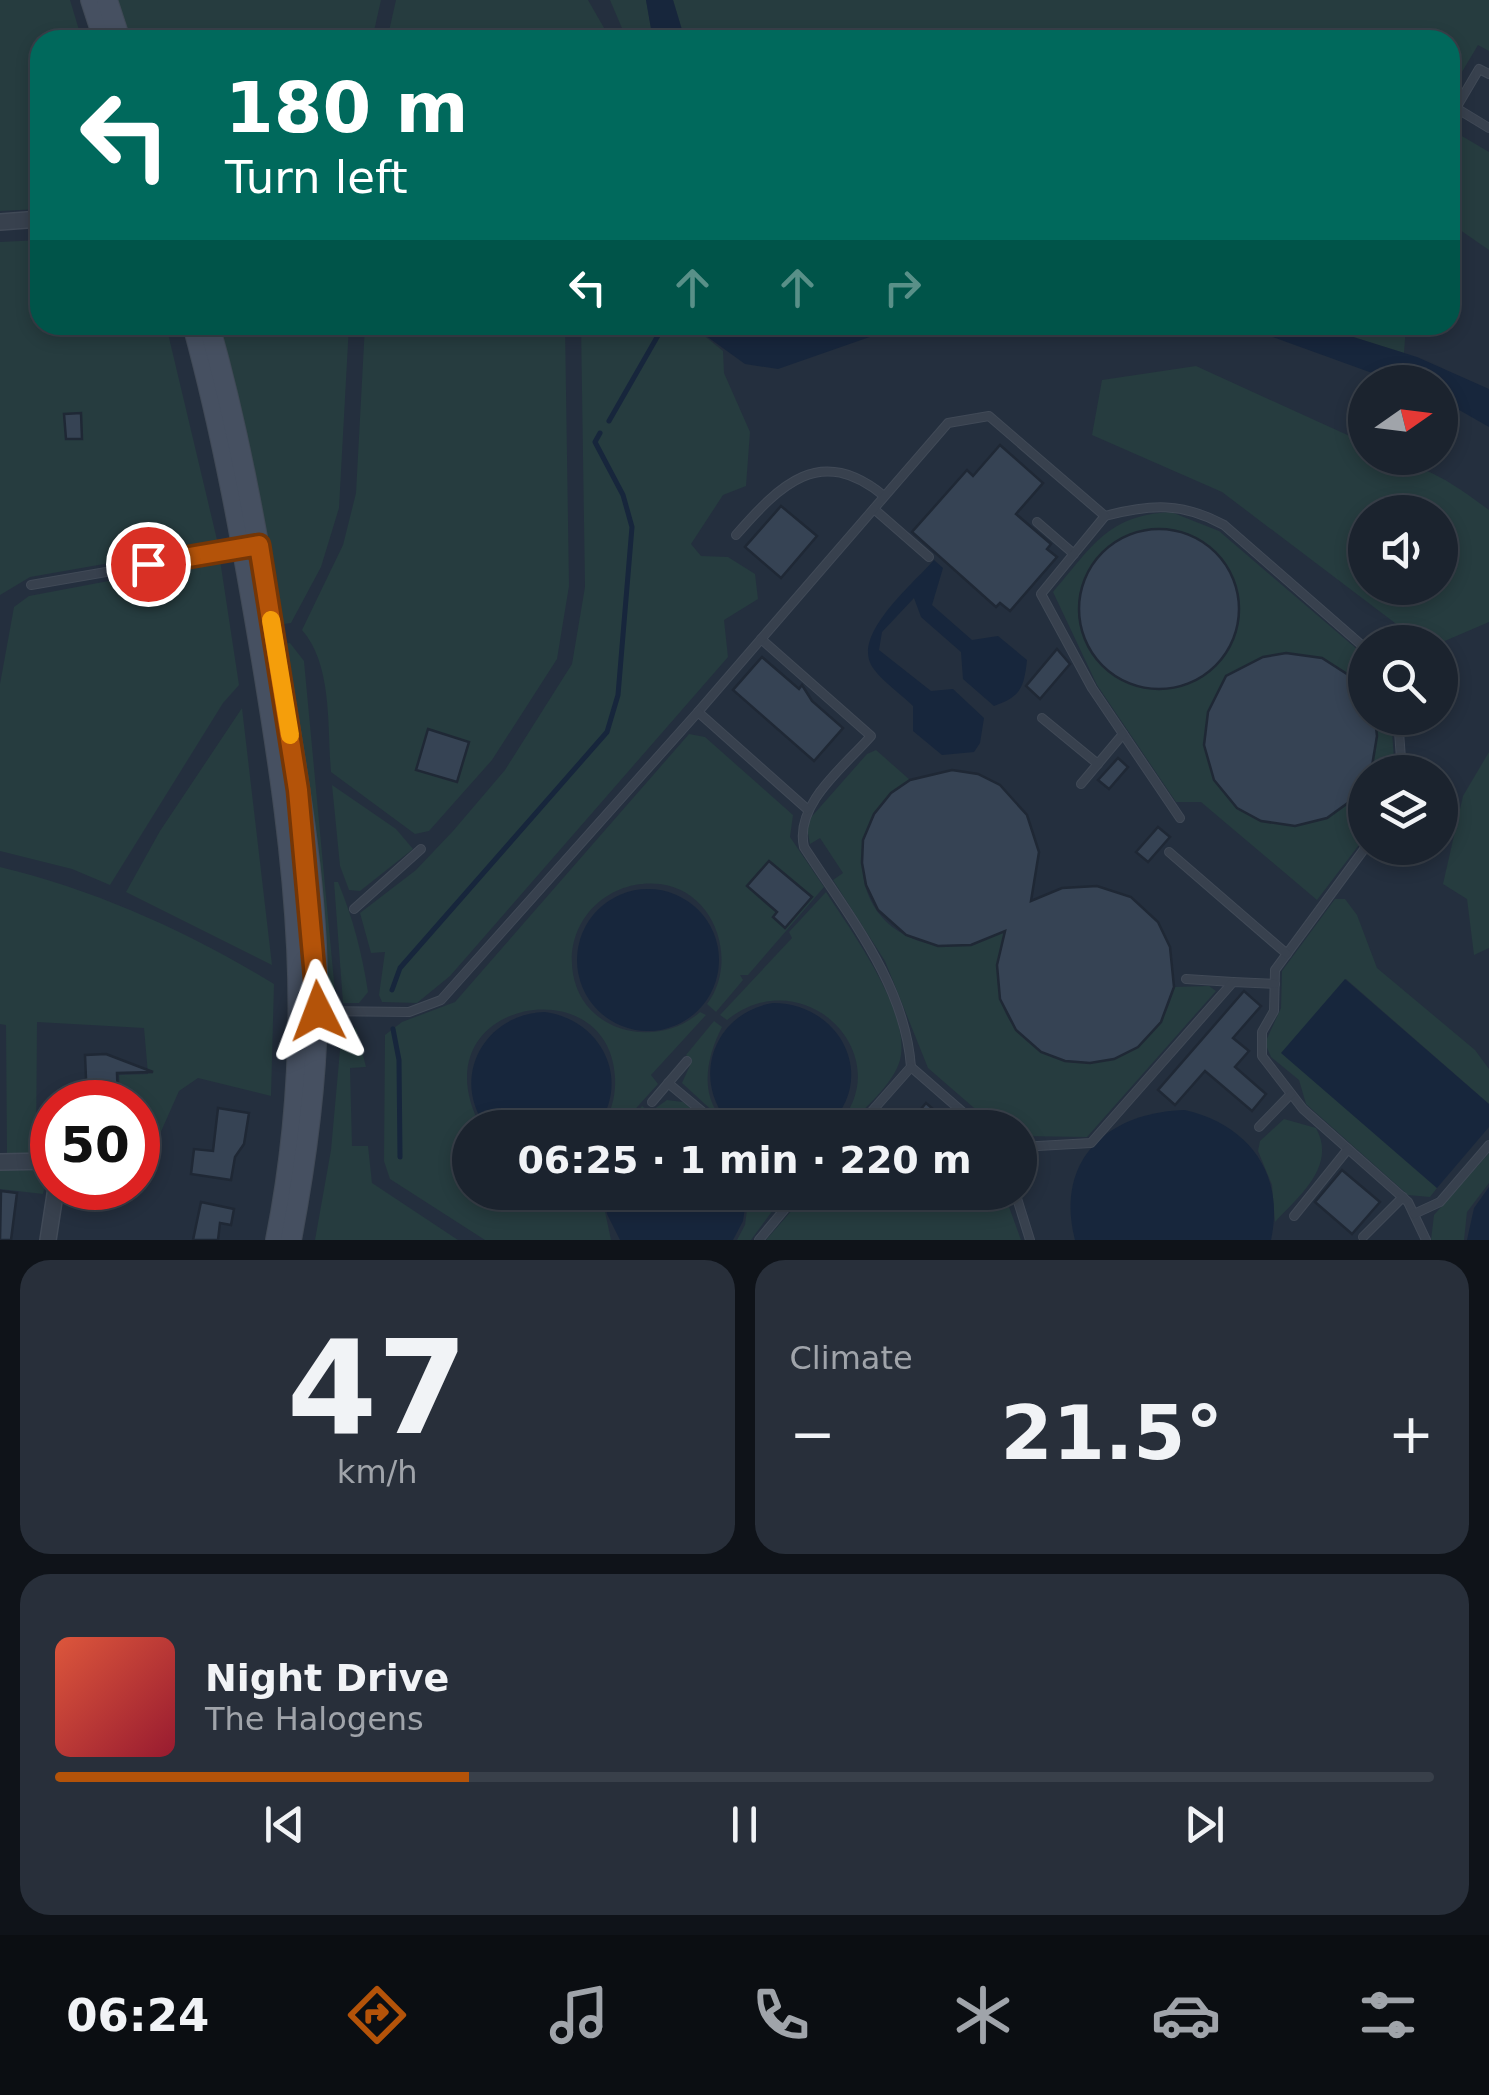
<!DOCTYPE html>
<meta charset="utf-8">
<style>
:root{--surface:#1b232e;--page:#282f3a;--text:#f1f3f6;--muted:#a0a4aa;--line:#39404a;--accent:#b45309}
body{margin:0;font-family:"DejaVu Sans",sans-serif;background:var(--page);color:var(--text);height:100vh;display:flex;flex-direction:column;font-size:38px;white-space:nowrap}
*{box-sizing:border-box;margin:0}
p{font-size:32px;color:var(--muted)}
.icon{flex:none;width:55px;height:55px;fill:none;stroke:currentColor;stroke-width:2;stroke-linecap:round;stroke-linejoin:round}
.map{position:relative;height:1240px;overflow:hidden}
.sheet{display:flex;flex-direction:column;gap:20px;padding:20px;background:#0f1319;flex:1}
.sheet>*{flex:none}
.hud{position:absolute;left:30px;top:30px;width:1430px;height:305px;border-radius:30px;box-shadow:0 5px 15px #0003,0 0 0 2px var(--line);background:#00695c;color:#fff;overflow:hidden}
.needle{width:65px;rotate:76deg}
.buttons{position:absolute;left:1348px;top:365px;display:grid;gap:20px}
.buttons a{display:grid;place-items:center;width:110px;height:110px;border-radius:50%;background:var(--surface);box-shadow:0 5px 15px #0003,0 0 0 2px var(--line);font-size:50px}
.speed{position:absolute;left:30px;top:1080px;display:flex;gap:20px;font-size:50px;font-weight:700;text-align:center}
.speed>*{display:grid;place-content:center;width:130px;height:130px;border-radius:50%;background:var(--surface);box-shadow:0 5px 15px #0003,0 0 0 2px var(--line);line-height:1}
.speed .limit{border:15px solid #d22;background:#fff;color:#111}
.pin{position:absolute;display:grid;place-items:center;width:85px;height:85px;color:#fff;margin:-42px;border:5px solid #fff;border-radius:50%;box-shadow:0 2px 10px #0007}
.me{position:absolute;width:110px;margin:-55px;rotate:357deg;stroke-linejoin:round;filter:drop-shadow(0 0 8px #0008)}
.turn{display:flex;align-items:center;gap:35px;height:210px;padding:0 30px;font-size:45px}
.turn .icon{width:130px;height:130px;stroke-width:2.5}
.turn b{display:block;font-size:70px;line-height:85px}
.lanes{display:flex;align-items:center;height:95px;padding:0 30px;background:#0003;justify-content:center;gap:50px;direction:ltr}
.lanes .off{opacity:.35}
.big{font-size:75px;font-weight:800;line-height:1.1}
.sheet .tile{flex:1;display:flex;flex-direction:column;justify-content:center;gap:15px;min-width:0;padding:0 35px;border-radius:30px;background:var(--page)}
.sheet .dial{align-items:center;gap:0}
.dial b{font-size:130px;line-height:1}
.song{display:flex;align-items:center;gap:30px}
.cover{width:120px;height:120px;border-radius:15px;background:linear-gradient(135deg,hsl(10 70% 55%),hsl(350 70% 35%))}
.played{height:10px;border-radius:5px;background:linear-gradient(90deg,var(--accent) 30%,var(--line) 30%)}
.keys{display:flex;justify-content:space-around;direction:ltr}
.heat{display:flex;justify-content:space-between;align-items:center;font-size:55px;direction:ltr}
.sheet .tiles{flex:1;display:grid;gap:20px;grid-template-columns:1fr 1fr}
.tile:last-child{grid-column:span 2}
.trip{position:absolute;left:452px;top:1110px;width:585px;height:100px;border-radius:50px;background:var(--surface);box-shadow:0 5px 15px #0003,0 0 0 2px var(--line);font-weight:800;line-height:100px;text-align:center}
.tabs{display:flex;height:160px;justify-content:space-around;align-items:center;background:#0b0e12;color:var(--muted)}
.tabs .icon{width:70px;height:70px}
.tabs .active{color:var(--accent)}
.tabs b{font-size:45px;color:var(--text)}
.map>svg:first-child{display:block}
.green{fill:#263c3f;fill-rule:evenodd}
.water{fill:#17263c}
.lines{fill:none;stroke-linecap:round;stroke-linejoin:round}
.stream{stroke:#17263c;stroke-width:5}
.building{fill:#364354;stroke:#1f2835;stroke-width:2.5}
.service-casing{stroke:#414a57;stroke-width:10}
.minor-casing{stroke:#414a57;stroke-width:18}
.secondary-casing{stroke:#414a57;stroke-width:22}
.service{stroke:#38414e;stroke-width:8}
.minor{stroke:#38414e;stroke-width:15}
.secondary{stroke:#465061;stroke-width:20}
.route-casing{stroke:#753606;stroke-width:25}
.route{stroke:#b45309;stroke-width:18}
.slow{stroke:#f59e0b;stroke-width:18}
</style>
<div class="map">
<svg width="1489" height="1240" viewBox="0 0 1489 1240">
<rect width="100%" height="100%" fill="#242f3e"/>
<g class="green">
<path d="M0,0h70l12,40h-42v169l-40,2z"/>
<path d="M115,0h266l-9,40h-245z"/>
<path d="M396,0h192l23,40h-224z"/>
<path d="M610,0h36l7,40h-26z"/>
<path d="M673,0h816v51l-11,-6 -28,47v-52h-765z"/>
<path d="M1450,129l39,23v98l-39,-27z"/>
<path d="M40,240v85h126l52,219 -188,33 -30,18v-353z"/>
<path d="M216,325h133l-10,183 -18,59 -30,56 -14,2z"/>
<path d="M365,325h200l4,261 -12,73 -65,101 -63,71 -14,3 -84,-62c-4,-44 2,-107 -29,-142l41,-85 13,-52z"/>
<path d="M581,325h110l32,26 1,22 26,59 -4,54 -23,9 -32,49 10,12 27,1 27,17 3,25 -34,21 4,37 -278,319 -33,27 -35,-1 -3,-7 6,-43 -14,1 -11,-40 56,-43 37,-39 52,-61 67,-106 13,-77z"/>
<path d="M1315,325h91l-2,28z"/>
<path d="M1196,366l169,77v15c51,0 84,22 124,52v112l-49,21 -20,-1 -198,-150 -130,-57 10,-55zM1365,512h75v76h-75z"/>
<path d="M1171,512l48,19 146,125v62h26l4,54h-30v65l-48,63 -116,-98h-25l-79,-117 -44,-93c39,-45 54,-77 118,-80z"/>
<path d="M220,560l19,125 -16,18 -113,182 -38,-16 -72,-18v-167l14,-77 15,-11z"/>
<path d="M290,643l14,18 32,342 -14,-12 -42,-347z"/>
<path d="M242,708l30,257 -146,-73 34,-61z"/>
<path d="M689,734l16,3 88,78 -3,22 34,50 -76,88h-8l3,5 -27,32 -9,-8c32,-42 9,-113 -47,-120 -52,-6 -96,37 -87,90 11,61 86,75 127,38l6,3 -55,60 7,9 -39,43h-20c13,-12 17,-33 16,-50 -6,-113 -201,-76 -134,50l-11,1v64l131,1 10,47h-126l-95,-61 -6,-18 1,-126 17,-13 53,-20z"/>
<path d="M876,750l34,30c-66,40 -66,142 16,163 44,11 52,-11 82,-12 -57,129 136,190 166,56l35,-1 7,5 -129,146 -67,-1v-8l-24,-1 -68,-59 -43,-107 -52,-81 10,-7 -23,-35 -10,6 -4,-21 61,-69z"/>
<path d="M1489,752v196l-15,7 -7,-56 -24,-15 20,-88z"/>
<path d="M332,785l64,44 17,20 -53,42 -11,-1 -9,-24z"/>
<path d="M0,867c96,23 189,65 274,117l-3,112 -73,-18 -19,13 -24,54 -17,3v-46h-17l-2,-27 29,-1 -4,-46 -107,-6 -1,132 -29,2 -1,-131 -6,-1z"/>
<path d="M334,882h4c15,36 24,71 30,110l-9,11h-16z"/>
<path d="M826,892c25,39 86,121 74,168 -7,25 -36,48 -53,67h-11c66,-69 -31,-169 -109,-107l-7,-5 72,-77 -3,-6z"/>
<path d="M1335,899h10l12,16 20,53 98,82 14,19v35l-143,-125 -64,74 155,135 -7,9 -22,-2 -102,-91 -7,-24 -28,-23 -6,-14 16,-35 1,-37z"/>
<path d="M714,1021l8,6c-17,33 -24,73 8,100l-48,-44 10,-22 -6,-6z"/>
<path d="M342,1028h14l10,39 -16,1 2,78h16l4,37 86,57h-143l16,-90z"/>
<path d="M667,1100l16,2 30,25 -39,-4 -50,4 18,-21 8,6z"/>
<path d="M1284,1119l32,9c21,38 -17,68 -41,94l-3,-37 -14,-34 2,-10z"/>
<path d="M1489,1153v30l-22,29 -3,28h-33l3,-25z"/>
<path d="M48,1169l-5,25 -43,-5v-19z"/>
<path d="M749,1193l35,2 -33,45h-14l8,-15z"/>
<path d="M807,1193h128l13,10 20,6 18,-16h18l17,47h-255z"/>
</g>
<g class="water">
<path d="M646,0h27l12,40h-32z"/>
<path d="M691,325h213l-126,44 -33,-5z"/>
<path d="M1240,325h75l102,32 72,32v38l-49,-28v-17h-43z"/>
<path d="M934,560l9,8 -11,37 40,35 26,-4 29,24c-3,27 -6,37 -33,46l-31,-27 -2,-27 -40,-35 -7,-19 -32,34 -3,18 52,41 22,-2 31,29 -4,25 -6,9 -32,3 -29,-24v-25c-12,-12 -30,-24 -40,-38 -23,-32 40,-84 61,-108z"/>
<circle cx="648" cy="960" r="71"/>
<path d="M1345,979l144,125v23l-52,61 -156,-135z"/>
<path d="M773,1003c68,0 106,76 54,124h-94c-44,-44 -21,-114 40,-124z"/>
<path d="M545,1012c57,8 86,68 52,115h-111c-36,-50 -2,-113 59,-115z"/>
<path d="M1185,1110c64,15 100,64 86,130h-196c-21,-81 34,-128 110,-130z"/>
<path d="M1489,1187v53h-22l7,-32z"/>
<path d="M606,1193h141l-4,28 -10,19h-113l-13,-26z"/>
</g>
<g class="lines">
<g class="stream">
<path d="M609,421l55,-96"/>
<path d="M392,990l8,-22 207,-236 11,-37 14,-168 -9,-32 -28,-53 5,-9"/>
<path d="M393,1029l6,31 1,97"/>
</g>
</g>
<g class="building">
<path d="M81,413l1,26h-16l-2,-25z"/>
<path d="M1000,445l43,38 -27,31 35,30 -4,5 10,8 -47,54 -10,-8 -4,4 -84,-75 55,-62 6,6z"/>
<path d="M781,506l36,30 -36,42 -36,-31z"/>
<circle cx="1159" cy="609" r="80"/>
<path d="M1057,649l13,15 -30,35 -14,-13z"/>
<path d="M1286,653l36,5 28,18 15,19v23h10l2,18 -6,36h-6v12l-9,13 -29,21 -32,8 -34,-5 -24,-13 -23,-28 -10,-35 4,-33 18,-36 37,-19z"/>
<path d="M762,657l37,32 3,-4 10,16 31,27 -29,33 -81,-71z"/>
<path d="M428,729l41,13 -12,40 -41,-12z"/>
<path d="M1118,758l10,9 -19,22 -11,-9z"/>
<path d="M952,770l26,4 22,11 27,30 12,37 -8,49 31,-13 35,-2 34,11 27,25 12,25 4,40 -13,35 -23,25 -24,12 -24,4 -25,-2 -24,-9 -25,-22 -16,-31 -3,-34 8,-34 -34,14 -33,1 -32,-11 -28,-25 -12,-25 -4,-22 1,-23 11,-26 17,-21 19,-13z"/>
<path d="M1158,827l12,10 -22,25 -12,-10z"/>
<path d="M769,861l43,36 -27,31 -12,-11 4,-5 -30,-26z"/>
<path d="M1244,991l17,15 -28,32 16,13 -14,16 31,27 -14,17 -47,-40 -30,34 -17,-15z"/>
<path d="M106,1054l47,18 -36,1 1,29h-31l-2,-47z"/>
<path d="M926,1103l29,25h-50z"/>
<path d="M218,1108l31,5 -5,31 -9,13 -4,23 -40,-6 3,-25 19,2z"/>
<path d="M1342,1170l38,32 -28,32 -37,-32z"/>
<path d="M1,1191l16,2 -6,47h-11z"/>
<path d="M201,1202l33,7 -3,16 -11,-2 -2,17h-25z"/>
</g>
<g class="lines">
<defs>
<g id="service">
<path d="M1489,74l-10,-5 -23,39 33,20"/>
<path d="M874,509l55,48"/>
<path d="M1105,516c45,-12 77,-14 119,9l141,123"/>
<path d="M1037,522l37,32"/>
<path d="M736,535c44,-50 84,-92 148,-39"/>
<path d="M31,585l208,-36"/>
<path d="M761,639l110,97c-26,30 -77,68 -67,111 44,68 101,137 107,220l-54,61"/>
<path d="M698,712l250,-289 41,-7 116,100 -64,78 51,94 88,130"/>
<path d="M1042,718l56,46"/>
<path d="M1398,718l4,54"/>
<path d="M1081,784l42,-50"/>
<path d="M1365,848l-90,122 -1,41 -12,21v24l41,53 105,93 18,38"/>
<path d="M1169,852l118,102"/>
<path d="M354,909l67,-60"/>
<path d="M1186,979l47,3"/>
<path d="M317,1011l92,1 32,-12 257,-288 109,97"/>
<path d="M911,1067l70,61"/>
<path d="M668,1083l54,45"/>
<path d="M652,1102l35,-41"/>
<path d="M1259,1127l32,-33"/>
<path d="M1020,1147l71,-4 142,-161 42,2"/>
<path d="M949,1192h18"/>
<path d="M1015,1192l15,48"/>
<path d="M1414,1214l26,-12 49,-57"/>
<path d="M1294,1216l54,-67"/>
<path d="M1363,1237l40,-40"/>
<path d="M759,1240l40,-48"/>
</g>
<g id="minor">
<path d="M0,222l40,-3"/>
<path d="M0,1162l52,-1"/>
<path d="M48,1240l8,-52"/>
</g>
<g id="secondary">
<path d="M91,0l13,40"/>
<path d="M107,0l13,40"/>
<path d="M193,325c30,110 50,222 69,335 34,205 55,373 14,580"/>
<path d="M209,325c29,102 48,207 65,312 21,123 46,252 43,377 -1,76 -12,152 -26,226"/>
</g>
</defs>
<use href="#service" class="service-casing"/>
<use href="#minor" class="minor-casing"/>
<use href="#secondary" class="secondary-casing"/>
<use href="#service" class="service"/>
<use href="#minor" class="minor"/>
<use href="#secondary" class="secondary"/>
</g>
<g class="lines">
<defs>
<path id="route" d="M148,564l111,-19 39,245 20,221"/>
</defs>
<use href="#route" class="route-casing"/>
<use href="#route" class="route"/>
<path class="slow" d="M271,620l19,115"/>
</g>
</svg>
<div class="buttons">
<a><svg class="needle" viewBox="-14 -14 28 28"><path d="M0-13l5 13h-10z" fill="#e53935"/><path d="M0 13l5-13h-10z" fill="#a0a4aa"/></svg></a>
<a><svg class="icon" aria-label="sound" viewBox="0 0 24 24"><path d="M4 9h4l5-4v14l-5-4H4zM17 9q2 3 0 6"/></svg></a>
<a><svg class="icon" aria-label="search" viewBox="0 0 24 24"><circle cx="10" cy="10" r="6"/><path d="M15 15l6 6"/></svg></a>
<a><svg class="icon" aria-label="layers" viewBox="0 0 24 24"><path d="M12 4l9 5-9 5-9-5zM3 14l9 5 9-5"/></svg></a>
</div>
<div class="speed"><div class="limit">50</div></div>
<div class="pin" style="left:148px;top:564px;background:#d93025"><svg class="icon" aria-label="arrive" viewBox="0 0 24 24"><path d="M6 21V4h12l-3 4 3 4H6"/></svg></div>
<svg class="me" style="left:318px;top:1011px" viewBox="-20 -20 40 40"><path d="M0-17L14 15 0 8-14 15z" fill="#b45309" stroke="#fff" stroke-width="4"/></svg>
<div class="trip">06:25 · 1 min · 220 m</div>
<div class="hud">
<div class="turn"><svg class="icon" aria-label="left" viewBox="0 0 24 24"><path d="M17 20v-9H6M10 6l-5 5 5 5"/></svg><div><b>180 m</b>Turn left</div></div>
<div class="lanes"><svg class="icon" aria-label="left" viewBox="0 0 24 24"><path d="M17 20v-9H6M10 6l-5 5 5 5"/></svg><svg class="icon off" aria-label="ahead" viewBox="0 0 24 24"><path d="M12 20V5M6 11l6-6 6 6"/></svg><svg class="icon off" aria-label="ahead" viewBox="0 0 24 24"><path d="M12 20V5M6 11l6-6 6 6"/></svg><svg class="icon off" aria-label="right" viewBox="0 0 24 24"><path d="M7 20v-9h11M14 6l5 5-5 5"/></svg></div>
</div>
</div>
<section class="sheet">
<div class="tiles">
<div class="tile dial"><b>47</b><p>km/h</p></div>
<div class="tile"><p>Climate</p>
<div class="heat"><a>−</a><b class="big">21.5°</b><a>+</a></div>
</div>
<div class="tile">
<div class="song"><i class="cover"></i><div><b>Night Drive</b><p>The Halogens</p></div></div>
<div class="played"></div>
<div class="keys"><svg class="icon" aria-label="previous" viewBox="0 0 24 24"><path d="M18 5L8 12l10 7zM5 5v14"/></svg><svg class="icon" aria-label="pause" viewBox="0 0 24 24"><path d="M8 5v14M16 5v14"/></svg><svg class="icon" aria-label="next" viewBox="0 0 24 24"><path d="M6 5l10 7-10 7zM19 5v14"/></svg></div>
</div>
</div>
</section>
<nav class="tabs">
<b>06:24</b>
<svg class="icon active" aria-label="directions" viewBox="0 0 24 24"><path d="M12 3l9 9-9 9-9-9zM9 14v-3h6M13 9l2 2-2 2"/></svg>
<svg class="icon" aria-label="music" viewBox="0 0 24 24"><path d="M9 18V5l10-2v13"/><circle cx="6" cy="18" r="3"/><circle cx="16" cy="16" r="3"/></svg>
<svg class="icon" aria-label="phone" viewBox="0 0 24 24"><path d="M5 4h4l2 5-3 2q2 4 5 5l2-3 5 2v4C11 20 4 13 5 4z"/></svg>
<svg class="icon" aria-label="climate" viewBox="0 0 24 24"><path d="M12 3v18M4 7l16 10M4 17L20 7"/></svg>
<svg class="icon" aria-label="car" viewBox="0 0 24 24"><path d="M5 17H2v-5l4-1 3-4h7l3 4 3 1v5h-3M9 17h6M6 11h13"/><circle cx="7" cy="17" r="2"/><circle cx="17" cy="17" r="2"/></svg>
<svg class="icon" aria-label="filters" viewBox="0 0 24 24"><path d="M4 7h16M4 17h16"/><circle cx="9" cy="7" r="2"/><circle cx="15" cy="17" r="2"/></svg>
</nav>
